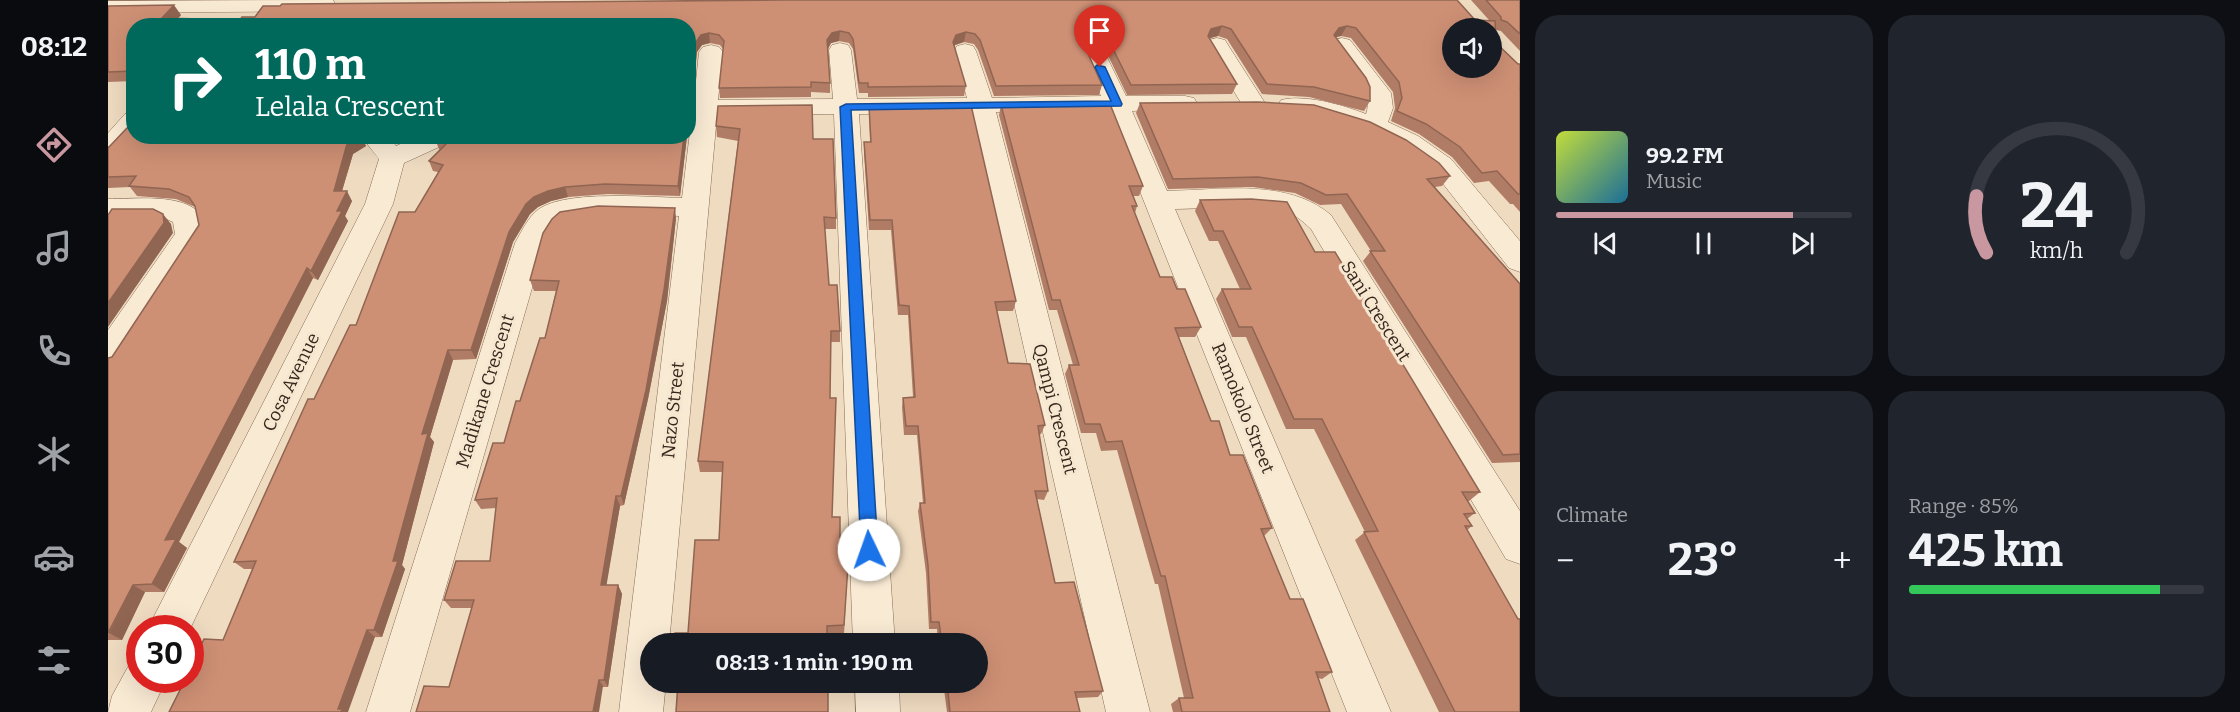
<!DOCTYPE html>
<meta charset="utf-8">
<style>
:root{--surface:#171b24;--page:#20242c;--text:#f1f3f6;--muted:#9ea1a6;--line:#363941;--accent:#c9979f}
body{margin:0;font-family:Bitter,serif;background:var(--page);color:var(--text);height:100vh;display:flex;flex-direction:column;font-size:22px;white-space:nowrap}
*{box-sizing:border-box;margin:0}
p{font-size:20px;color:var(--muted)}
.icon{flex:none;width:33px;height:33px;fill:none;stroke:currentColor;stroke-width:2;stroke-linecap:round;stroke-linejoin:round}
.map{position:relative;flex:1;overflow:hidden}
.panel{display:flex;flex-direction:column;gap:15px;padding:15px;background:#0d0f14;width:720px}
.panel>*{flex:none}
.banner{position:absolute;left:18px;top:18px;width:570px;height:126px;border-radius:24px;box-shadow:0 6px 24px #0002;background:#00695c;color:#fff;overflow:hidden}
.tools{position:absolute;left:1334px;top:18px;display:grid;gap:12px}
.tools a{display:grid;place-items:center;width:60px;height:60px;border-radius:50%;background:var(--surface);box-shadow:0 6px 24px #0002;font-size:30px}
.speed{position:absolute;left:18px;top:615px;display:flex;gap:12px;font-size:30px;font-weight:700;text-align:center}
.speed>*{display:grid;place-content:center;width:78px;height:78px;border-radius:50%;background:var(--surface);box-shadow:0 6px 24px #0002;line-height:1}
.speed .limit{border:9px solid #d22;background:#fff;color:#111}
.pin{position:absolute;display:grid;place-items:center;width:51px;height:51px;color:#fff;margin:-62px -26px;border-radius:50% 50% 50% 0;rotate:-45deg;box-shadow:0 0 6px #0007}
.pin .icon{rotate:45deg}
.me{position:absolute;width:66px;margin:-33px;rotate:357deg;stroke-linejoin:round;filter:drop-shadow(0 0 4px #0008)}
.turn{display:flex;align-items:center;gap:21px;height:126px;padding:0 30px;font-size:27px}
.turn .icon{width:78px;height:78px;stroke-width:2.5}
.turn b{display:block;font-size:42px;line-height:51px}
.big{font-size:45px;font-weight:700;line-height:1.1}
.panel .tile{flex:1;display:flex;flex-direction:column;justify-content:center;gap:9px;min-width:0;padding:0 21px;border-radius:24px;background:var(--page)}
.panel .dial{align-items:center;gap:0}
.dial svg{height:156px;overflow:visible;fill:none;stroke:var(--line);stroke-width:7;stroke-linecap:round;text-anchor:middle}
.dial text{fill:var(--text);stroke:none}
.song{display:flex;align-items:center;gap:18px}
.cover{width:72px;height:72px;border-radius:9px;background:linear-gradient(135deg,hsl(70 70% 55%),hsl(200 70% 35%))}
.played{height:6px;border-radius:3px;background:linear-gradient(90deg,var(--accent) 80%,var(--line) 80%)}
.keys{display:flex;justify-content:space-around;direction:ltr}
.heat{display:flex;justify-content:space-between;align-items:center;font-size:33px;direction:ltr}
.charge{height:9px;border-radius:4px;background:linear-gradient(90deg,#34c759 85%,var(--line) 0)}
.panel .tiles{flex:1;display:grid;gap:15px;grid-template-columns:repeat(2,1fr)}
.trip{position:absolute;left:532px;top:633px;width:348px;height:60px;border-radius:30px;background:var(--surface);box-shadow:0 6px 24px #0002;font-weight:700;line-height:60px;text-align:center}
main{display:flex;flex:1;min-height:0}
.menu{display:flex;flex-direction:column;width:108px;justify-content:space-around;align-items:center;background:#090b0e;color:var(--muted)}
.menu .icon{width:42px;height:42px}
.menu .active{color:var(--accent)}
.menu b{font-size:27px;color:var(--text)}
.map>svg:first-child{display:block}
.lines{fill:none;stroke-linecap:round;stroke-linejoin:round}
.minor-casing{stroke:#886c58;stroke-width:1}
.minor{fill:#f9ead4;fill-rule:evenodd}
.wall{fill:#b17c65}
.shaded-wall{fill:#906552}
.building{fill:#ce9075;stroke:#906552;stroke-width:1.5;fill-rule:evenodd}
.route{fill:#1a73e8;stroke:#114b97;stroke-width:1.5}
.labels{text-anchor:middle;stroke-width:6;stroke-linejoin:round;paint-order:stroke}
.street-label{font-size:18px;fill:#38261d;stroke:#f6e7d0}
</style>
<main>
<nav class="menu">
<b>08:12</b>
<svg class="icon active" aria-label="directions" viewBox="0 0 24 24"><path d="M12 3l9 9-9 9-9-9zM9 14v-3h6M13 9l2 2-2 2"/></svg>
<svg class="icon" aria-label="music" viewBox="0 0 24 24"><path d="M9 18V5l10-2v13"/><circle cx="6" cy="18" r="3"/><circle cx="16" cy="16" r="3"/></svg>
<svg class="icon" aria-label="phone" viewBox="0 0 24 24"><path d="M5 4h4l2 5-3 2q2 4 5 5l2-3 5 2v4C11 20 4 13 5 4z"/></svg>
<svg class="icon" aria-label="climate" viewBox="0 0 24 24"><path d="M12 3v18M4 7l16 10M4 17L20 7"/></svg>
<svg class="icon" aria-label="car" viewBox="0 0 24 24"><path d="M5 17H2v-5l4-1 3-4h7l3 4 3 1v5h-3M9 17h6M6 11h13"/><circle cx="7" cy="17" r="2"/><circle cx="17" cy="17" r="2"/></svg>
<svg class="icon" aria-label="filters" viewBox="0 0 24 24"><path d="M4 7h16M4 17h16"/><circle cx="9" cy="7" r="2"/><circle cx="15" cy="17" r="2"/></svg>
</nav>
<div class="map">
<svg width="1412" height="712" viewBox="0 0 1412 712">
<rect width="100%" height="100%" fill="#efdbc0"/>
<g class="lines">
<defs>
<g id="minor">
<path d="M225,0l3,5 -3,5 -8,1 -217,2v-12z"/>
<path d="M1109,38l8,2 3,5 37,58 -3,5 -9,2 -9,-2 -3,-5 -35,-58 3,-5z"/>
<path d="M1234,38l8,2 41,53 2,15 -5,14 30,14 33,23 69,82v31l-11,-4 -76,-97 -33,-23 -35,-18 -32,-11 -52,-9 -3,-5 3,-5c24,-6 62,5 85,14 9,-22 -23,-52 -35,-69l3,-5z"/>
<path d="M984,42l8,2 3,5 23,47h59l9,2 3,5 -3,5 -62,3 35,80c54,-1 120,-13 164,24l189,296v53l-14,-5 -195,-330c-9,-8 -17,-16 -28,-19 -26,-7 -79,-1 -108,-1l216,503h-44l-239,-601 -112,1 154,600h-44l-135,-599 -112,1 36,530h-42l-19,-530 -117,1 -48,529h-18v38h15l-3,30h-44l60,-496c-24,-1 -98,-6 -117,5 -9,5 -13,14 -17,22l-135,469h-44l149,-469c7,-12 13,-26 24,-34 27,-19 109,-12 143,-11l10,-83h-4v-14l6,-1 5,-48 4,-5 8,-2 8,2 4,5 -5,48 115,-1 -4,-49 3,-5 8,-2 8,2 3,5 6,49 110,-1 -13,-47 3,-5 8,-2 8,2 3,5 16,47 109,-2 -20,-47 3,-5z"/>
<path d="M26,112v23l-17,20 -9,2v-24l17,-19z"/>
<path d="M253,136h27l8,10 22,-10h36l-4,6 -46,21 -11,41 -203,425 -42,-1 217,-424 14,-45z"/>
<path d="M0,199c25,0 66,-5 87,10 7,5 8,18 10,26l-85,130 -12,4v-39l67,-96 -2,-12 -11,-5h-54z"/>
<path d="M32,660v20h26l-15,32h-43l4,-16 17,-31z"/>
<path d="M747,682h44l1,30h-44z"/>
</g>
</defs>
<use href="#minor" class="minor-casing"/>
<use href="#minor" class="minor"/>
</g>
<g class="wall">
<path d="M1363,0h49v51l-19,-20 -5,-1v13l22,21h2v148l-7,-8h-3l-21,-23 -15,2 -22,-26 -33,-23 -28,-13 4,-13 -2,-16 -42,-54 -10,-2 -6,1 35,64 -6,10 -55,-14 -47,-3 -35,-55 -9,-3 -9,2 28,46 -5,10 -105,1 -25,-52 -11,-3 -8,3 19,42 -3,10 -105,1 -16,-46 -4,-6 -10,-2 -9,3 -1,1 12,40 -2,10 -96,1v-4h-9l-6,-44 -4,-6 -10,-2 -8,2 -3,6 2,34v10l-19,-1v5l-91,1 -1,-10 4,-39 -3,-4 -10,-2 -8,2 -5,7 -5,46 -4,2v-74h-554v55l-26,1v-76l73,9 -4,4 63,1h1249z"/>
<path d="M1032,103l310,73 -8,10 -7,1 85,97v178l-28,1 -129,-202 8,-10 -30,-47 -21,1 -25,-12 -42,-6 -85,2 -32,-76z"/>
<path d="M893,105l142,81 -4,10h-6l4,10 -2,7 25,64 17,12 24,38 -6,10h-16l32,84 61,107 -8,8 26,63 42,73 -10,7 -4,-1 12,34h-157l-2,-8 8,-6h5l-26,-114h-3l-38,-134 -16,1 -5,-18h-15l-16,-59 4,-9h4l-16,-55h-8l-50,-195z"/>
<path d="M761,106l147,195 -3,10h-16l11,52 37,62 -4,9 -2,1 9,56 -4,9 -7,-1 18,84 48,108 -5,6 -21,1 3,14h-133l-4,-30h35v-38h-40l-1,-15h-8l-3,-56 -8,-62 2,-8h3l-6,-68h-13l-2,-28 1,-9 10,-1 -5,-82h-10l-7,-85h-22l-5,-78v-10h6z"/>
<path d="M608,126l97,13 23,79v11h-11l4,56 11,46v11h-10v56l2,119 12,48h4l-4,69 -156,-1 31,-93 3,-68h-22l-2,-11 40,-320 -21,-4z"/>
<path d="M26,136h227l5,10 -13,8 -11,37 10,10 -7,15 3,5 -30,59 -5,-2 -134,264 8,6 -23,44h-19l-23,48h-14v-282l4,-1 87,-132 -4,-18 -19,-8 -39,-3 -7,-9 -22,1v-41z"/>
<path d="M579,136l-7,60 -72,-2 -40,3 -17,4 -13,6 -8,7 -17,28 -37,117 -23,1 -23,77 4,5 -32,123 3,4 -23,68 -159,3 29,-71h-8l-10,-7 80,-163 42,-74 59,-113 23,-40 -5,-1 -4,-10 11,-11 -1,-1 -4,-10z"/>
<path d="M1092,200l115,52 165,240 -11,9h-2l8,12 -8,6 5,7 -5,4 53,182h-81l-84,-172 10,-8 -51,-103h-28l-40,-92h-14l-16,-38 6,-10h18l-22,-48h-9l-14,-30z"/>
<path d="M568,218l-9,83 -19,98 -24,106 -4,1 -14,79h12l4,9 -14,93h-159l23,-79h-21l-7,-8 46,-39 6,-53 -15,1 -6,-9 29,-57 41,-105 11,-47h-22l-4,-11z"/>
</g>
<g class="shaded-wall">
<path d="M66,5l7,10 -10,11 -9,-8z"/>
<path d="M1114,26l-4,10 -11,3 4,-10z"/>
<path d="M1239,26l-6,10 -8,2 6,-10z"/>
<path d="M986,30l-3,10 -9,3v-3l3,-7z"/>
<path d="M732,31l-1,10 -8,2 -4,7v-10l5,-7z"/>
<path d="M858,32l-2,10 -9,3 -3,7 1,-10 3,-7z"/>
<path d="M601,33l1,10 -8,2 -5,7 -5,46 -4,2v-11l8,-47 5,-7z"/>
<path d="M251,136h2l5,10 -13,8 -14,47 -5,-10 13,-47z"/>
<path d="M576,136h3l-7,60 -2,-10z"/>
<path d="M457,187l3,10 -17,4 -13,6 -8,7 -17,28 -37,117 -5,-9 38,-118 17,-28 8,-7 14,-6z"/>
<path d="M239,191l5,10 -7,15 3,5 -30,59 -7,-9 26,-60z"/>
<path d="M567,208l1,10 -9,83 -19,98 -24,106 -3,-9z"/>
<path d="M55,214l8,10 2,9 -65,94v-24z"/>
<path d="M199,268l6,10 -134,264 8,6 -23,44 -12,-8 13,-44z"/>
<path d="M340,350l5,10 -23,77 4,5 -32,123 3,4 -23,68 -8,-7 19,-69 29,-127z"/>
<path d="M508,496l4,10 -15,88 -4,-9z"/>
<path d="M25,585l12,7 -23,48 -13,-7z"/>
<path d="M510,585l4,9 -14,93 -4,-7z"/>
<path d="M259,630l8,7 -27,75h-7l-3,-3z"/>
<path d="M491,680l4,6 -4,26h-6z"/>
</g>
<g class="building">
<path d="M674,0h675l18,20 20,1 1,22 22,21h2v24h-1h1v106h-2l-21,-23 -15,2 -22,-26 -34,-23 -29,-13 5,-13 -3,-16 -43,-54 -9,-2 -8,2 -5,7 32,43 4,9v14l-56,-14 -47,-3 -36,-55 -9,-3 -11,3 -3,7 29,48 -106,1 -26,-52 -11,-3 -9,3 -3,7 20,45 -106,1 -16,-46 -5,-6 -9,-2 -10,3 -3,7 13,44 -98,1v-4h-9l-6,-44 -4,-6 -9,-2 -8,2 -5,7 3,43 -19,-1v5l-92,1 5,-47 -5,-6 -10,-2 -8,2 -5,7 -5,46 -3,1v-63h-554v45l-26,1v-66l66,-1 -12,13 78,2 2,-3h13l8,-11h17l2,-2zM1344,28h39v40h-39z"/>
<path d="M1378,0h34v34l-13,-12 -6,-2v-3z"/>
<path d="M1150,102l56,3 56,17 36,18 33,23 11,13 -23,3 93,105v170l-17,1 -133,-204h15l-38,-57 -21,1 -25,-12 -43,-6 -85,2 -33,-76z"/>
<path d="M1002,104l33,82h-14l8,20h-5l28,71h12l5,12h8l16,38 -26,1 36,93h8l11,34h13l29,73 -11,1 29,70h13l29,73h-16l14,40h-148l-3,-14h14l-28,-122h-4l-39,-135 -16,1 -6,-18h-15l-16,-59h10l-19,-65h-8l-51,-195z"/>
<path d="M704,105l1,34h20l3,79 -12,-1 5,68h8l3,46h-9l-1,67h6l-4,119h8v29h4v19h4l-4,60 -17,1v18h-153l1,-11h13l7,-93h24l4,-78 -25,-1 42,-332 -24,-3 2,-20z"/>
<path d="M863,105l45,196 -21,1 13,61 22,1 15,61 -7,1 10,65h-13l20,92 19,-1 29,109 -28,1 5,20h-130l-3,-30h31v-38h-36l-3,-22h-8l-3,-57 -8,-62h5l-7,-77h-12l-3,-28 12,-1 -6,-91 -10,-1 -7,-85h-22l-6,-78h7l-2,-36z"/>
<path d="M26,127v9h225l-12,8 -13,47h13l-10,20h5l-31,60 -4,-3 -142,272 11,-1 -24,45 -19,1 -25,48v-275l4,-1 87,-132 -4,-19 -6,-9 -20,-8 -40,-3 7,-10 -28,1v-30h1l18,-19z"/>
<path d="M333,136h243l-6,50 -73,-2 -40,3 -17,4 -14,6 -8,7 -17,28 -38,118h-23l-26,84 6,-1 -35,128h5l-24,69h-7l-29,79h4l-1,3h-172l16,-32h5v-12l14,-29 19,1 33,-79 -22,1 74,-163h6l36,-74h6l43,-113h16l28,-47 -14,-4 18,-18 -12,-4z"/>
<path d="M1143,199l36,3 28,50h20l145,240h-18l13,21 -11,1 8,12h-7l53,93h2v93h-65l-91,-180 14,-1 -56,-112h-28l-42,-92h-13l-17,-38h29l-28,-58h-9l-14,-31z"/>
<path d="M490,206l77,2 -11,82 -18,100 -25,106h-5l-15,89h17l-14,95h-5l-6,32h-177l8,-26 25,1 25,-87h-30l12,-39h34l7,-63 -22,2 18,-57h11l12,-42h4l20,-63h5l14,-57 -29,-1 13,-47 9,-14 8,-7z"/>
<path d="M4,209h41l10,5 1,9 -56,80v-88z"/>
<path d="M570,682h150v30h-152z"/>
</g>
<path class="route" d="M989,65l8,2 17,37 -1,2 -270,4 27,440 -3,6 -6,2 -5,-2 -3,-6 -21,-443 6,-3 265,-3 -16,-34z"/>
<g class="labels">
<g class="street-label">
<text transform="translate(1268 311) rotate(58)" y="6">Sani Crescent</text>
<text transform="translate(183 382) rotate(-64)" y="6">Cosa Avenue</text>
<text transform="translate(377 391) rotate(-73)" y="6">Madikane Crescent</text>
<text transform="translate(1135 408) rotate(68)" y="6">Ramokolo Street</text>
<text transform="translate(947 409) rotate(76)" y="6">Qampi Crescent</text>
<text transform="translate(565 410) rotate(-84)" y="6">Nazo Street</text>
</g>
</g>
</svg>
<div class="tools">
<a><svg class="icon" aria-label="sound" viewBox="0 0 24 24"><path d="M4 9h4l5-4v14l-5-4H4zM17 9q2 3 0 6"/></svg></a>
</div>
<div class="speed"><div class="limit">30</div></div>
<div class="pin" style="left:992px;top:67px;background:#d93025"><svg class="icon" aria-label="arrive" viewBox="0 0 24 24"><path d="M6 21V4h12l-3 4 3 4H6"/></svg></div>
<svg class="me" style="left:761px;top:550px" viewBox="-20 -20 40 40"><circle r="19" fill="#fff"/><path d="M0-13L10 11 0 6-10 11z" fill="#1a73e8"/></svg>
<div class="trip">08:13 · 1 min · 190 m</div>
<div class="banner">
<div class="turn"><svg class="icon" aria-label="right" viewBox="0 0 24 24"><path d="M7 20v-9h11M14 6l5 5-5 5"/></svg><div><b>110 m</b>Lelala Crescent</div></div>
</div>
</div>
<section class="panel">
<div class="tiles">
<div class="tile">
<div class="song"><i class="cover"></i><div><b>99.2 FM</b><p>Music</p></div></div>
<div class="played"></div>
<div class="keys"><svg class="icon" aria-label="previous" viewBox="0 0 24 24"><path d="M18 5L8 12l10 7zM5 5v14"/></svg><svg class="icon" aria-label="pause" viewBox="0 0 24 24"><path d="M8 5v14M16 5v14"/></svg><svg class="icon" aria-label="next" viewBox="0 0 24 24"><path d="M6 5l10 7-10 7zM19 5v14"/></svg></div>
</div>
<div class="tile dial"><svg viewBox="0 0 100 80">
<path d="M14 69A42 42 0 1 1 86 69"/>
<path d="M14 69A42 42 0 0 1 9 40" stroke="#c9979f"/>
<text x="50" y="56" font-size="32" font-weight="700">24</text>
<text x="50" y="72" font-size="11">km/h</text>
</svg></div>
<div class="tile"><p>Climate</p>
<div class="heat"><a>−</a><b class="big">23°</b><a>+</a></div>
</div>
<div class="tile"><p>Range · 85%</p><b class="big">425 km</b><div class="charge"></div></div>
</div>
</section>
</main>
